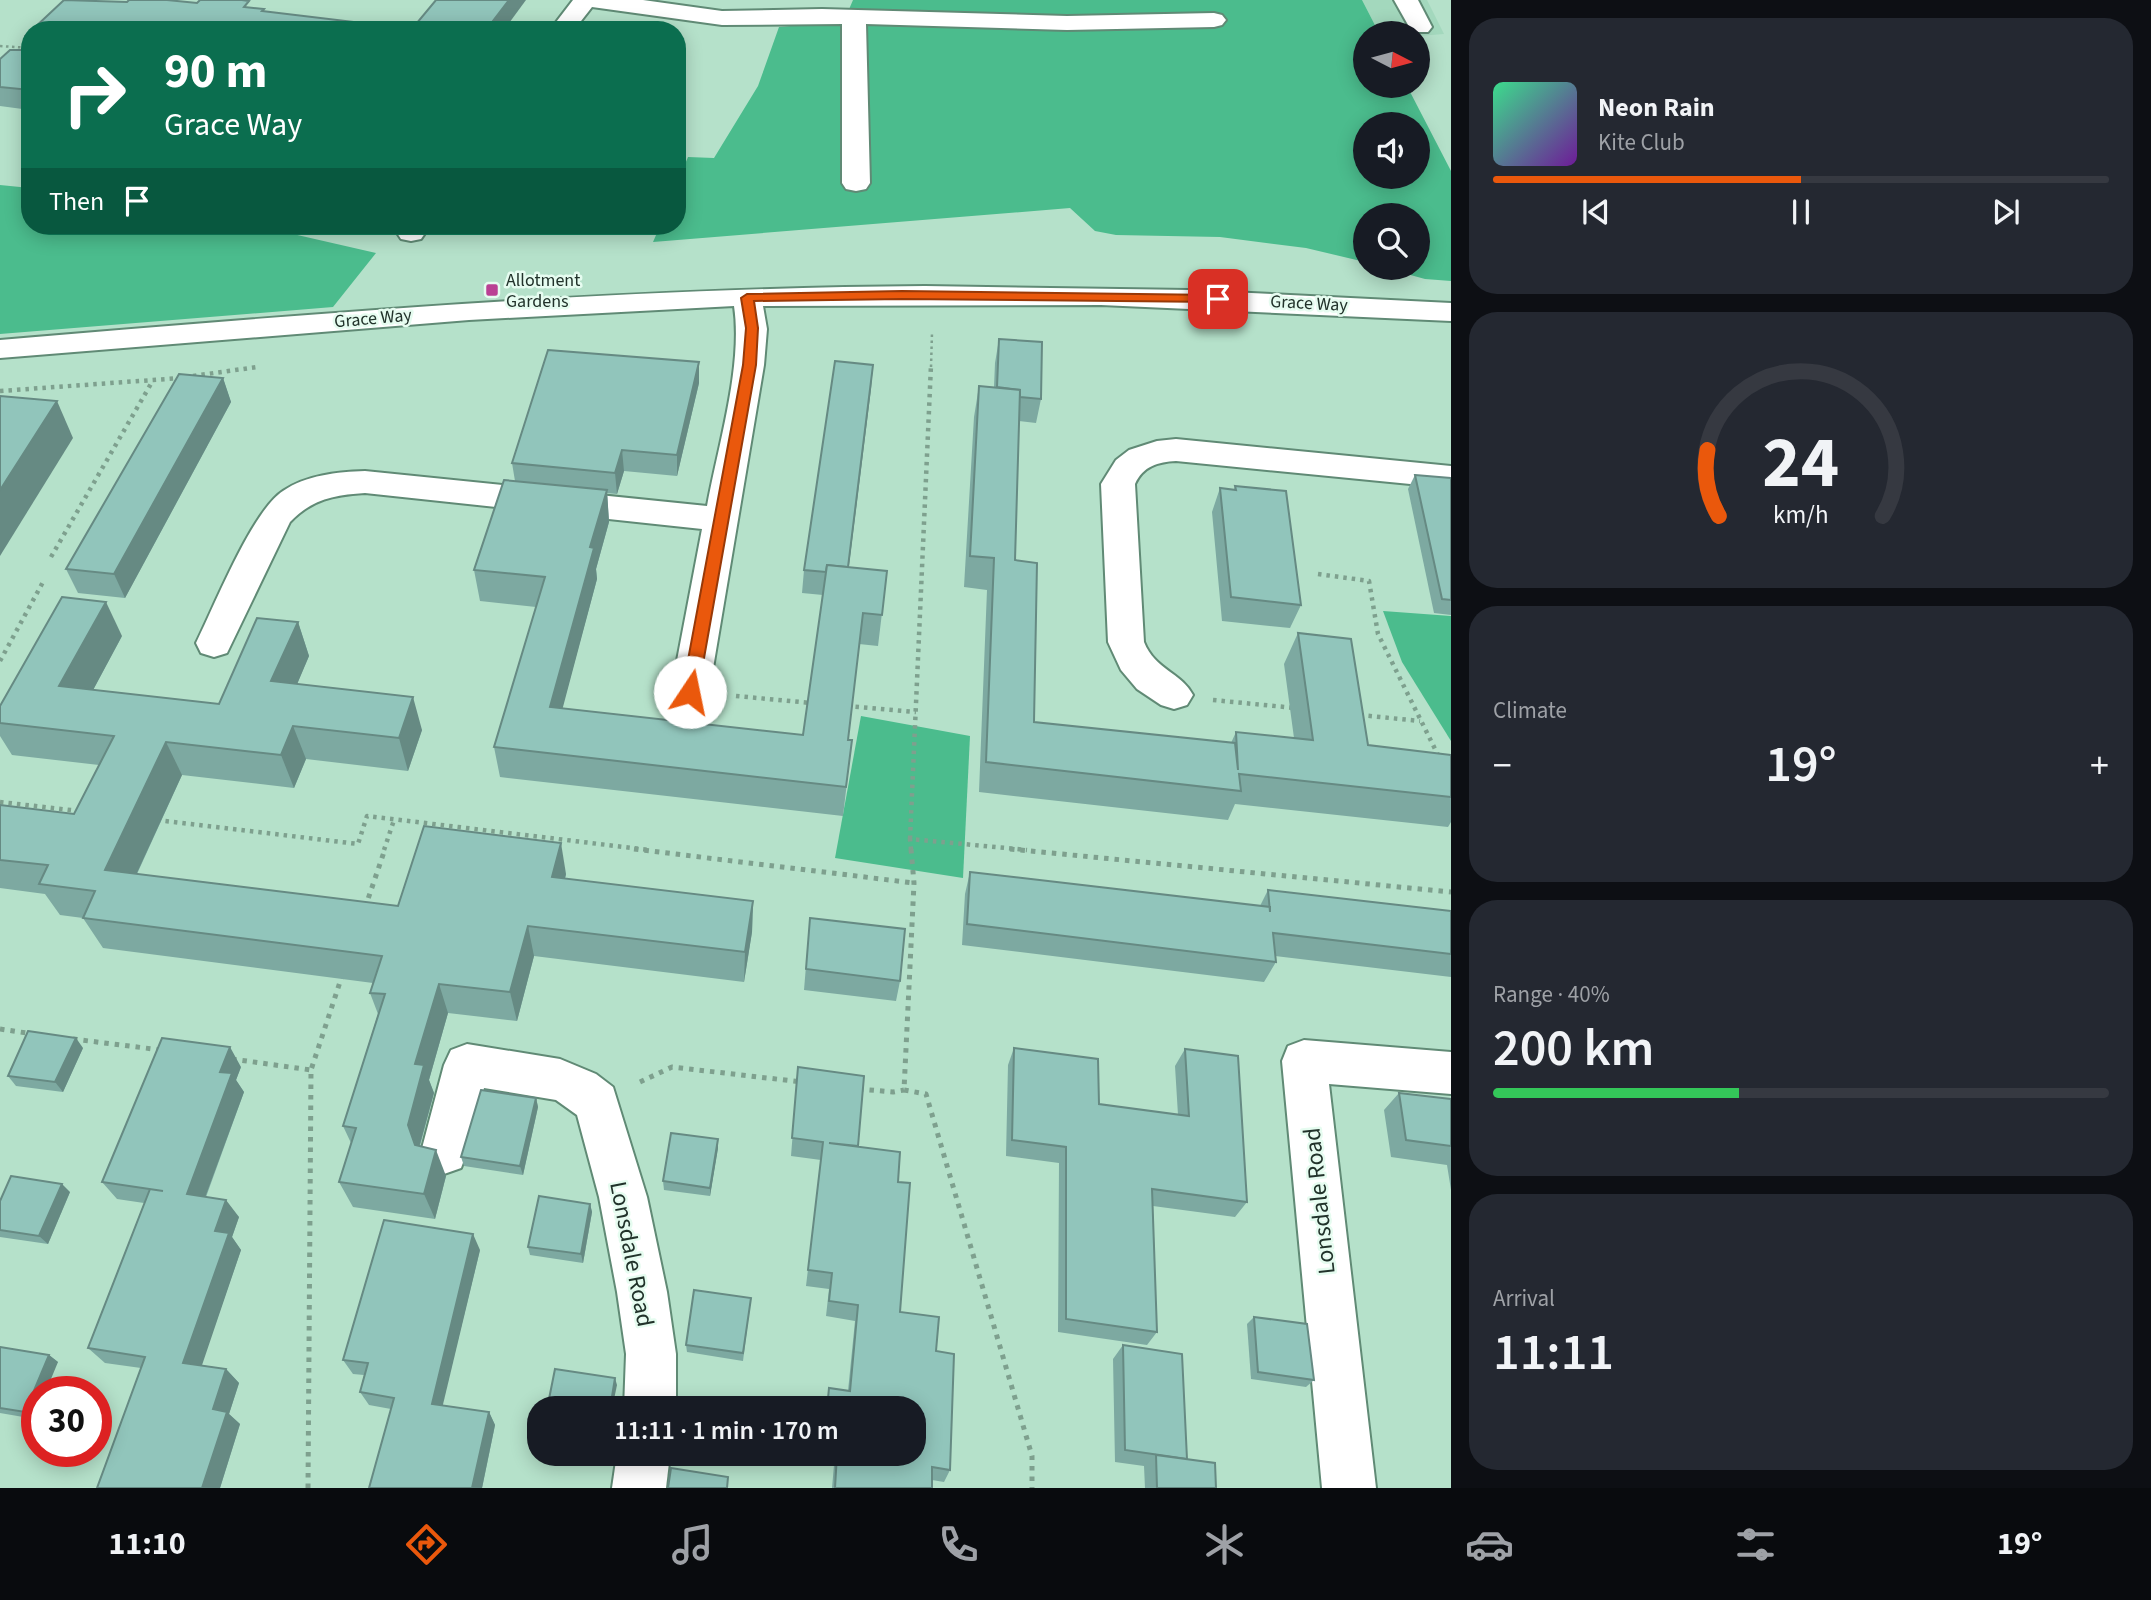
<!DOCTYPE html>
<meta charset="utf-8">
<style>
:root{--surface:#171b24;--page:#242831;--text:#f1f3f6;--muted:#9ea1a6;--line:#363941;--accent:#ea580c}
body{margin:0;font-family:"Source Sans 3",sans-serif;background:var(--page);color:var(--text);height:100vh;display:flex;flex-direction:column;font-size:26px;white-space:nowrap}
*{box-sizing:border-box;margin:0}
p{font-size:23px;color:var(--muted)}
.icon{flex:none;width:38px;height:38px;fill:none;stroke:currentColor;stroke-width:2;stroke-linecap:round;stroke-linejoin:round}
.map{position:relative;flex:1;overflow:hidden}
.panel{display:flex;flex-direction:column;gap:18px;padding:18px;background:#0d0f14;width:700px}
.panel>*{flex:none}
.top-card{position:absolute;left:21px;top:21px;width:665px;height:214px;border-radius:28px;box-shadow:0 4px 18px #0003;background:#0b6e4f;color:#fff;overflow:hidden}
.needle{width:46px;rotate:96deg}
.fabs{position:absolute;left:1353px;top:21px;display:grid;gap:14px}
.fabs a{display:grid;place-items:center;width:77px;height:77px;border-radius:50%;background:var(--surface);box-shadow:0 4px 18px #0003;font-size:35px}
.speed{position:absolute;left:21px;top:1376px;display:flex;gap:14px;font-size:35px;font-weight:700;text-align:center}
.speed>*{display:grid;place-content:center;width:91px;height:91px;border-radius:50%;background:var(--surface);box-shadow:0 4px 18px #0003;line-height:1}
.speed .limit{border:10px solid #d22;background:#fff;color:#111}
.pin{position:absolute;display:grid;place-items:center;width:60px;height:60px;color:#fff;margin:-30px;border-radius:14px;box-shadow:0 4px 10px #0006}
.me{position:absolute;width:77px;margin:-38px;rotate:11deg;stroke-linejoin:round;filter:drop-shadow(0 0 5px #0008)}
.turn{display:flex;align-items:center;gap:24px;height:147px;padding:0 28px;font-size:32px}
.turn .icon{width:91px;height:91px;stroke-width:2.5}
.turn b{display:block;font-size:49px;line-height:60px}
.then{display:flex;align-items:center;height:66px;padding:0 28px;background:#0003;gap:14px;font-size:26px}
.big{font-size:52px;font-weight:600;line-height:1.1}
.panel .widget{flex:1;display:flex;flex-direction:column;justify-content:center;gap:10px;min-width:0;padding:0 24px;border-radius:28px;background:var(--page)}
.panel .dial{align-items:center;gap:0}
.dial svg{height:182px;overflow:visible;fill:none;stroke:var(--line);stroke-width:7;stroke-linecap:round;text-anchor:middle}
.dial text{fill:var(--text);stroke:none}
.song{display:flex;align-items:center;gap:21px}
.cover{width:84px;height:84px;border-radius:10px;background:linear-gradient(135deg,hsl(150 70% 55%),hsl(280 70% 35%))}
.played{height:7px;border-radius:4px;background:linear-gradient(90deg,var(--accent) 50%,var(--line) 50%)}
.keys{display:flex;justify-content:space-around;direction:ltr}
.heat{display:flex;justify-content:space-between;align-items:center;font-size:38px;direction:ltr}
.charge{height:10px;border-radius:5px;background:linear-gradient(90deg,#34c759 40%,var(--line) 0)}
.trip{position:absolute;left:527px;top:1396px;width:399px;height:70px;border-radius:28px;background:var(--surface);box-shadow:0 4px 18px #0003;font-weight:600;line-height:70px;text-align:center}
.tabs{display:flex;height:112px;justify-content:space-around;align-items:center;background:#090b0e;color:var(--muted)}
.tabs .icon{width:49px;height:49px}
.tabs .on{color:var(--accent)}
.tabs b{font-size:32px;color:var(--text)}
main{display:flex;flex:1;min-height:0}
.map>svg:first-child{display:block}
.built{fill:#a3d8bd}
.green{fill:#4bbc8d;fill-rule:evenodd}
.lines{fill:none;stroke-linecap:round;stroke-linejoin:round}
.minor-casing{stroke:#608a75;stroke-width:4}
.path-far2{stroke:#7ea08e;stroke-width:2.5;stroke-dasharray:2.5 3.5;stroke-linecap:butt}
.path-far1{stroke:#7ea08e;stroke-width:4.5;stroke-dasharray:3.5 5;stroke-linecap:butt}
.path{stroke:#7ea08e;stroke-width:5;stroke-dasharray:4.5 6;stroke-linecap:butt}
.minor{fill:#fff;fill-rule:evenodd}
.wall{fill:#7da9a1}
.shaded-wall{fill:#668a83}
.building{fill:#91c5bb;stroke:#668a83;stroke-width:2}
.route{fill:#ea580c;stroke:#983908;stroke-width:2}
.poi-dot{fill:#ba4194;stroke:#e6fcf0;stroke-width:2.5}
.labels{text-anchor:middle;stroke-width:5;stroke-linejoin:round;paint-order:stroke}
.far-poi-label{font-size:18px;fill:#21322a;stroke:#e6fcf0;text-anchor:start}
.far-street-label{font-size:18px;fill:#21322a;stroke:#e6fcf0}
.near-street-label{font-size:24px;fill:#21322a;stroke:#e6fcf0}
</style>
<main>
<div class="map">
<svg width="1451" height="1488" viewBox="0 0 1451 1488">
<rect width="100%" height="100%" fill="#b5e1ca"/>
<path class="built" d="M1362,0h65l17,34 -26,2v-3h-39z"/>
<g class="green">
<path d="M853,0h509l17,33h-14v53h42l44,85v110l-26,-2 -40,-11h33v-53h-53v47l-59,-14 -86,-11 -104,-2 -21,-4 -25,-23 -417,34 7,-16h17v-43l11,-26 26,1 44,-72 21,-59 65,-6zM1365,124h53v53h-53z"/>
<path d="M0,185l30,3v38h228l118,27 -43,54 -333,27z"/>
<path d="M1383,611l68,5v125l-49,-79z"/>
<path d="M861,716l109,20 -7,142 -128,-20z"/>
</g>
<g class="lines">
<defs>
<g id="minor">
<path d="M573,0h70l79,11 100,-2 245,7 147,-3 8,2 4,5 -4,5 -8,2 -147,3 -201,-6 4,159 -4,6 -10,2 -10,-2 -4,-6v-159l-120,1 -130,-18 -18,23h-24z"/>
<path d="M1394,0h24l14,27 -4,5h-16z"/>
<path d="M402,226h28l-9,13 -10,2 -10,-2 -4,-6z"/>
<path d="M925,286l264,4 262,13v18l-350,-16 -338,1 4,23 -3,36 -55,327 -6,10 -13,4 -13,-4 -6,-10 31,-163 -337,-36c-31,2 -53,6 -75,29l-63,131 -13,4 -13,-4 -5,-10c18,-36 56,-132 87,-152 23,-16 54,-19 82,-20l342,35c11,-60 36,-140 27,-200l-265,14 -469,38v-18c308,-26 616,-52 925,-54z"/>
<path d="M1176,439l275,27v22l-275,-27c-18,1 -33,5 -41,23l9,158c11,28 37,30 49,53l-6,10 -13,4 -13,-4 -24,-16 -16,-19 -13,-28 -7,-158 15,-24 13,-10 28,-9z"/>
<path d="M1304,1040l147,12v42l-122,-10 47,404h-54l-40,-427 6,-15z"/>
<path d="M467,1044l93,15 36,15 17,13 34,110 20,95 9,62v55h-52l2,-55 -9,-62 -18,-95 -22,-82 -21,-15 -72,-12 -17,64 -6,16 -17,6 -17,-6 -6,-16 23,-87 7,-15z"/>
<path d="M617,1454h53l-4,34h-54z"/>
</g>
</defs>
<use href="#minor" class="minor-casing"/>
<g class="path-far2">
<path d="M0,46l30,2"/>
<path d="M931,367l1,-34"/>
</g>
<g class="path-far1">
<path d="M193,376l64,-9"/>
<path d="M0,391l181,-13"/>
<path d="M51,557l101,-175"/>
<path d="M1318,574l51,7 9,53 61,123"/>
<path d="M0,661l43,-79"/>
<path d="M736,696l75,7"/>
<path d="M1213,700l82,8"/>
<path d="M847,706l69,6"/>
<path d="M1360,715l60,6"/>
<path d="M0,802l79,9"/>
<path d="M157,820l201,24 9,-28 282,34"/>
<path d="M910,839l21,-474"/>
<path d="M384,850l10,-30"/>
<path d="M911,850l-1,-11 117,11"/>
</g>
<g class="path">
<path d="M634,849l280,34"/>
<path d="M911,849l3,34 -10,207 22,4 106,362v32"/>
<path d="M1010,849l441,43"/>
<path d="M365,908l20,-59"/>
<path d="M0,1029l33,5"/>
<path d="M73,1039l88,11"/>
<path d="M232,1059l79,11"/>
<path d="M640,1082l32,-15 130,15"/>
<path d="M859,1089l34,3 11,-2"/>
<path d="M308,1488l3,-418 31,-94"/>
</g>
<use href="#minor" class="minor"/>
</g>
<g class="wall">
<path d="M30,32v78l-30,-4v-47l24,-9z"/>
<path d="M999,339l42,60 -5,24 -17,-2 -4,139 19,162 197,21 5,-11 58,6 -10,-74 14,-31 70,112 83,10v67l-3,5 -213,-23 -7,16 -249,-28 8,-202 -23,-3 10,-170 5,-31 15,1 1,-24z"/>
<path d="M699,362v21l-22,93 -53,-5 -7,23 -10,-1 2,29 -13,47 1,10 -35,129 241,27 20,-140 -21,-2 2,-23 69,-205 -25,202 39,4 -9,75 -19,-2 -11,96h4l-9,76 -343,-39 -6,-30 42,-140 -56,-6 -6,-31 41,-89 -3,-18z"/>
<path d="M223,378l8,24 -106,196 -47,-5 -12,-24z"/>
<path d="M1415,475l36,3v137l-17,-2 -26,-124z"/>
<path d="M1235,486l66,119 -11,23 -68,-7 -10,-109 8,-24 14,2z"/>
<path d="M298,622l11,34 -12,28 125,46 -14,41 -102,-12 -12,29 -112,-13 -45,99 261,32 168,-32 -1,5 188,22 -1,31 -8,50 -210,-26 -17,65 -69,-8 -19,67 5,13 -14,53 26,30 -11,43 -82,-12 -14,-25 12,-39 -8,-17 35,-112 -8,-21 3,-10 -270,-35 -20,-30 -23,-3 -15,-21 -45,-6v-83l74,9 25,-49 -87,-10 -12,-19v-30l122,-70 -29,54 126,14z"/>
<path d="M970,872l290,34 8,-16 183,21v66l-176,-21 1,6 -12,20 -302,-37 3,-51z"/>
<path d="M810,918l90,63 -4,20 -92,-11z"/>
<path d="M83,1048l-20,44 -47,-6 -8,-10z"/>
<path d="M1014,1048l85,56 79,11 -3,-49 10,-17 62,153 -12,15 -82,-11 4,126 -10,13 -89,-13 1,-169 -53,-7 2,-91z"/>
<path d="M241,1067l-5,13 8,12 -38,105 33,20 -7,20 9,13 -40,115 25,4 13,14 -10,31 11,10 -20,64h-123l44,-120 -36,-5 -17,-15 56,-145 -27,-4 -15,-17z"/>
<path d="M798,1067l60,79 40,36 2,130 36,39 14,119 -6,12 -12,-2v8h-100l2,-23 -13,-2v-9h93v-45h-88l3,-21 19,3 7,-70 -29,-5 3,-27 -23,-3 15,-126 -30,-4z"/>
<path d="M1399,1093l52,6v91l-4,-25 -56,-8 -7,-47z"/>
<path d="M536,1098l2,9 -15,68 -59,-9 -3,-9z"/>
<path d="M718,1139v9l-8,48 -46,-6 -1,-9z"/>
<path d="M70,1192l-22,52 -48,-7v-36z"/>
<path d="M590,1204l2,8 -9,51 -53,-8 -2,-8z"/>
<path d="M480,1250l-38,155 47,7 6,13 -13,63h-113l22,-79 -22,-4 -9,-13 4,-17 -11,-1 -10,-14z"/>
<path d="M751,1298l-8,63 -56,-9 -1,-7z"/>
<path d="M1254,1317l60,63 -8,7 -55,-8 -4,-55z"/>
<path d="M1123,1345l64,114 29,29h-71l-1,-22 -29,-4 -2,-103z"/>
<path d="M0,1347l49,8 9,7 -21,29v23l-2,5 -35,-6z"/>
</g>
<g class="shaded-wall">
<path d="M509,0h17l-22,30h-18z"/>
<path d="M699,362v21l-22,93v-21z"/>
<path d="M873,365l-2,24 -26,208 2,-24z"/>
<path d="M223,378l8,24 -106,196 -11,-24z"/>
<path d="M57,401l16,37 -73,118v-66z"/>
<path d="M622,450l2,21 -7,23 -2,-21z"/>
<path d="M607,490l2,32 -13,47 1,10 -42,158 -5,-30 40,-160z"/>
<path d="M106,602l16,34 -45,84 -18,-34z"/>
<path d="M298,622l11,34 -25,59 -13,-34z"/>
<path d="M413,697l9,33 -14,41 -9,-33z"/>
<path d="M293,726l13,33 -12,29 -13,-33z"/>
<path d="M166,742l16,33 -58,126 -19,-31z"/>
<path d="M561,843l5,31 -9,34 -5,-31z"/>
<path d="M753,901l-1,31 -8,50 1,-30z"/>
<path d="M528,926l6,30 -17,65 -7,-29z"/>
<path d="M439,984l9,29 -19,67 5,13 -16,58 -10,-26 7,-61z"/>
<path d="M76,1038l7,10 -20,44 -8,-10z"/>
<path d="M230,1047l11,20 -5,13 8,12 -44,119 -13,-17 33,-122z"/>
<path d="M536,1098l2,9 -15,68 -3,-9z"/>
<path d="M718,1139v9l-8,48v-8z"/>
<path d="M436,1150l10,26 -11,43 -11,-25z"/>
<path d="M62,1184l8,8 -22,52 -9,-8z"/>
<path d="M226,1200l13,17 -7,20 9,13 -43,127 -15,-14 32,-132z"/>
<path d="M590,1204l2,8 -9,51 -2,-9z"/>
<path d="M473,1234l7,16 -40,167 -8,-13z"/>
<path d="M49,1355l9,7 -12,29h-9v23l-2,5 -10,-7z"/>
<path d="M226,1369l13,14 -10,31 11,10 -20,64h-18l11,-79z"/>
<path d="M615,1378l2,7 -5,24h-2z"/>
<path d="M489,1412l6,13 -13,63h-10z"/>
</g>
<g class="building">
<path d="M64,0l63,2 2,-2h38l30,3 3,-3h42l7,1 -5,6 20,2 -2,2 150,18 24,-29h73l-23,30h-454z"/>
<path d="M30,32v58l-30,-3v-28l10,-9h14l1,-14z"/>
<path d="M999,339l43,3 -1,57 -21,-2v-7l-23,-3z"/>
<path d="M548,350l151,12 -22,93 -55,-5 -7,23 -103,-10z"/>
<path d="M835,361l38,4 -25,202 -21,-2 -1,7 -22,-2z"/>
<path d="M179,374l44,4 -109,196 -48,-5z"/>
<path d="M979,386l41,4 -5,170 22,3 -3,159 201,21 3,27 -2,-38 77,8 -15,-107 53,6 17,106 83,10v42l-212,-23 2,17 -255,-29 8,-204 -24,-2z"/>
<path d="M0,396l57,5 -57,89z"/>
<path d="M1415,475l36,3v122l-9,-1z"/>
<path d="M504,480l103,10 -17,57 4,1 -44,159 253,28 24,-170 60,6 -5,44 -19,-2 -15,127h4l-6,47 -352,-40 51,-170 -71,-7z"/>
<path d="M1235,486l51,5 15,114 -70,-8 -11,-109 16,2z"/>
<path d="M62,597l44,5 -47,84 160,18 38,-86 41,4 -27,59 142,16 -14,41 -106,-12 -12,29 -115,-13 -61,128 293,36 26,-80 137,17 -9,34 201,24 -8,51 -217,-26 -18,66 -71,-8 -24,80 9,1 -16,60 7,20 21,5 -12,44 -85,-12 17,-54 -13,-2 42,-132 -15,-1 12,-37 -299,-38 12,-27 -56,-7 9,-19 -48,-5v-55l74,9 40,-78 -114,-13v-17z"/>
<path d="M970,872l300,35v5l-2,-22 183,21v43l-178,-21 3,29 -309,-38z"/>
<path d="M810,918l95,11 -5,52 -94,-12z"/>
<path d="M28,1031l48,7 -21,44 -47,-6z"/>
<path d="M162,1038l68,9 -10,25 12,1 -45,121 39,6 -11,31 14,2 -46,130 43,6 -13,40 14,3 -25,76h-105l48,-131 -57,-9 62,-159 13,2 -61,-9z"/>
<path d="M1014,1048l84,11 1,45 90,12 -4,-67 53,7 9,146 -95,-13 5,143 -91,-13v-172l-54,-7z"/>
<path d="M798,1067l66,9 -6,70 -29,-3 71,9 -2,30 12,1 -10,129 39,5 -3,34 18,3 -4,116 -18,-3v21h-97l2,-34h77v-45h-87l2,-21 21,3 8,-86 -29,-4 3,-28 -24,-3 15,-128 -31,-4z"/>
<path d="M481,1090l55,8 -16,68 -59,-9z"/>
<path d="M1399,1093l52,6v47l-45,-6z"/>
<path d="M671,1133l47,6 -8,49 -47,-7z"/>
<path d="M11,1176l51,8 -23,52 -39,-6v-29z"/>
<path d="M539,1196l51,8 -9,50 -53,-7z"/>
<path d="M384,1220l89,14 -41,170 57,8 -17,76h-103l25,-90 -34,-6 8,-29 -25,-3z"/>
<path d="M694,1290l57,8 -8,55 -57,-8z"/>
<path d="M1254,1317l53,7 7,56 -56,-8z"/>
<path d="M1123,1345l59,9 5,105 -62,-9z"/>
<path d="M0,1347l49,8 -24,57 -25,-4z"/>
<path d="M555,1369l60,9 -5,31h-63z"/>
<path d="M1156,1455l59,8 1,25h-59z"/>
<path d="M671,1468l57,9 -1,11h-59z"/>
</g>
<path class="route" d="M902,291l316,4 6,4 -6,3 -316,-3 -148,2 4,27 -2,37 -58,327 -8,6 -5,-1 -3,-5 61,-327 3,-37 -5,-30 6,-4z"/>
<rect class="poi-dot" x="485" y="283" width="14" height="14" rx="3.5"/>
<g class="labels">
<g class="far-poi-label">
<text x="506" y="286">Allotment<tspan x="506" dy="21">Gardens</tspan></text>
</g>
<g class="far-street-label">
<text transform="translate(1309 303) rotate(3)" y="6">Grace Way</text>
<text transform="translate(373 318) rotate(-5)" y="6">Grace Way</text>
</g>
<g class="near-street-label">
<text transform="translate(1319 1201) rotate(-96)" y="8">Lonsdale Road</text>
<text transform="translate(632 1254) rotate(79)" y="8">Lonsdale Road</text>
</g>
</g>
</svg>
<div class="fabs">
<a><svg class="needle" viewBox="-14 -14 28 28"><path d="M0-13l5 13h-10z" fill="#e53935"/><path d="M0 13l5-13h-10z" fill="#9ea1a6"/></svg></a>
<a><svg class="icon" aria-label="sound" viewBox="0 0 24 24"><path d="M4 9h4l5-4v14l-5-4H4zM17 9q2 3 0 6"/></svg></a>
<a><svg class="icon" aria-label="search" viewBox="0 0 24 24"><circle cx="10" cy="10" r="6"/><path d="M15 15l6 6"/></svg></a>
</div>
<div class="speed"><div class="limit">30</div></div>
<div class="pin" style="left:1218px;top:299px;background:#d93025"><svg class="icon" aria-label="arrive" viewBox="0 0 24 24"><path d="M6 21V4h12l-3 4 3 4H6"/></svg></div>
<svg class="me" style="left:690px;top:692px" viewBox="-20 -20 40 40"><circle r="19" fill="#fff"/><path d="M0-13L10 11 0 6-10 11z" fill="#ea580c"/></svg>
<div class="trip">11:11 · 1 min · 170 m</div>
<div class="top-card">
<div class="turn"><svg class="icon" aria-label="right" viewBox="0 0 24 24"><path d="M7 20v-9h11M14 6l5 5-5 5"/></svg><div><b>90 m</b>Grace Way</div></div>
<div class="then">Then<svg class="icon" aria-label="arrive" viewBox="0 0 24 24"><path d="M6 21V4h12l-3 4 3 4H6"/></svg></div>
</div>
</div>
<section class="panel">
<div class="widget">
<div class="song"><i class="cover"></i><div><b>Neon Rain</b><p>Kite Club</p></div></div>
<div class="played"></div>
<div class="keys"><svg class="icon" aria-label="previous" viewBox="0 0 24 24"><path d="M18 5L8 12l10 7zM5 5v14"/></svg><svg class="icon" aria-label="pause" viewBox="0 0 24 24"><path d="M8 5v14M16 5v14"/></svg><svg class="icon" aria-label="next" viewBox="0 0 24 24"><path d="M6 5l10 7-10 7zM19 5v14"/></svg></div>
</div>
<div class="widget dial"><svg viewBox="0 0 100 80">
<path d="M14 69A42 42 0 1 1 86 69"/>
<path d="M14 69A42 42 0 0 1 9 40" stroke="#ea580c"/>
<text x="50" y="56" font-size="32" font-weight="700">24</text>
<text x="50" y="72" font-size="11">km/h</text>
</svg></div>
<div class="widget"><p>Climate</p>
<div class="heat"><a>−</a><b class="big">19°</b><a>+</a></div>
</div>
<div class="widget"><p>Range · 40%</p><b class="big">200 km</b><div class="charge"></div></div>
<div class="widget"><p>Arrival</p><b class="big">11:11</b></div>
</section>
</main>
<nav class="tabs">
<b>11:10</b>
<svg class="icon on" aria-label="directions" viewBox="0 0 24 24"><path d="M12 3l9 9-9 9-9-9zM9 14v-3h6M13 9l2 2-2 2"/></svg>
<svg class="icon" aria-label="music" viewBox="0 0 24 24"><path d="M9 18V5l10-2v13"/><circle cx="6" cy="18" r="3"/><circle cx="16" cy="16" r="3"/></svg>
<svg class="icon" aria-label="phone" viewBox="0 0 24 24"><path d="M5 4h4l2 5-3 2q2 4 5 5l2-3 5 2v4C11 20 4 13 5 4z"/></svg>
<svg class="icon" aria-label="climate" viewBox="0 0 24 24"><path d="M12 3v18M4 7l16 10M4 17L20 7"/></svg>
<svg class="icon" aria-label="car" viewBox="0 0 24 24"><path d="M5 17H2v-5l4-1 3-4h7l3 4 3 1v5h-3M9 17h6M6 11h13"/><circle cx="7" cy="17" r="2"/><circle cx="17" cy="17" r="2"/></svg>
<svg class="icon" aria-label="filters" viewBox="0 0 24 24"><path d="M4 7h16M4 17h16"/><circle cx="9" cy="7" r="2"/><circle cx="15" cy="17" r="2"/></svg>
<b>19°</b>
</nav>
